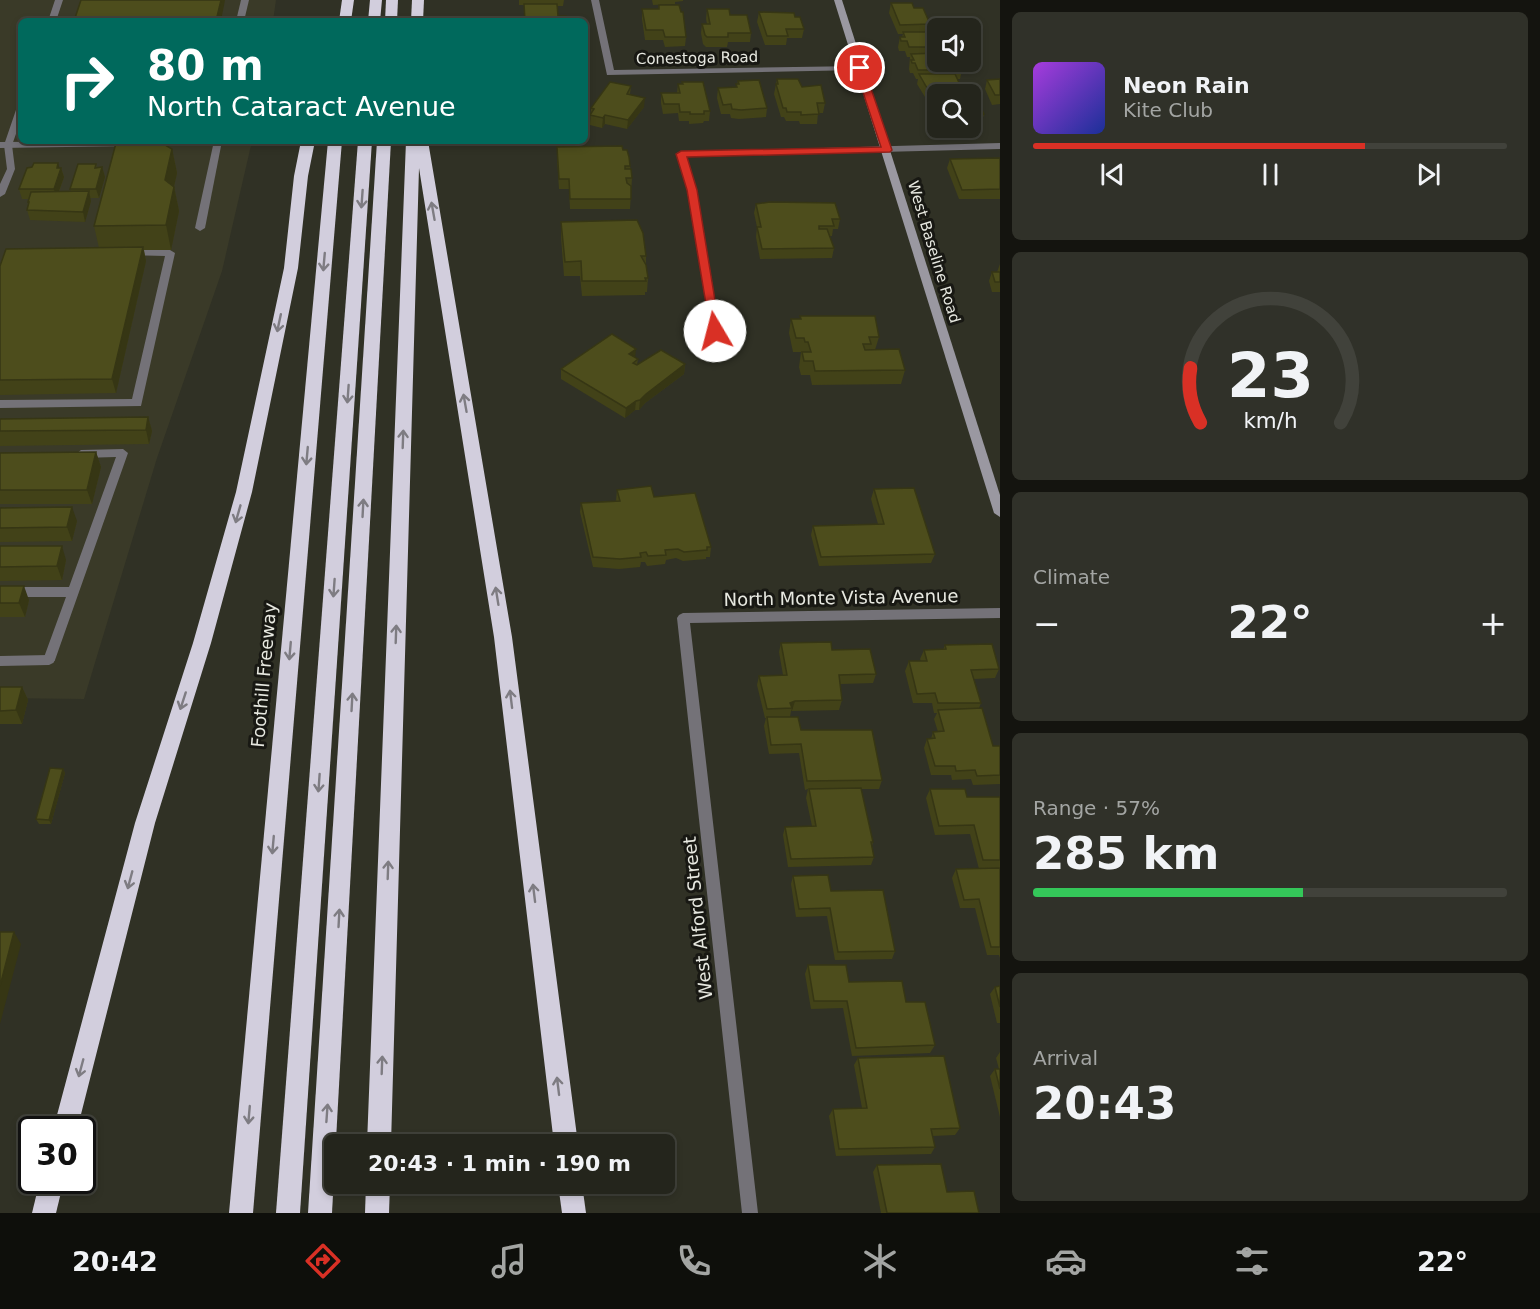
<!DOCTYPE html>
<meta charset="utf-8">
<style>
:root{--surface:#24251c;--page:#303129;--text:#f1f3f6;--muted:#a3a5a3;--line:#41423b;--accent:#d93025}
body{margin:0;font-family:"DejaVu Sans",sans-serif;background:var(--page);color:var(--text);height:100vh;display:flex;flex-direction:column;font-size:22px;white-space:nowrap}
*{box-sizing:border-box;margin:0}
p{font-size:20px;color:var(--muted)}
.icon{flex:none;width:33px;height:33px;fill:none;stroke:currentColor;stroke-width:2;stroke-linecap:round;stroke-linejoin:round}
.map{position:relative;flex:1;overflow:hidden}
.panel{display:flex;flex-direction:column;gap:12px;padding:12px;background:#14140f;width:540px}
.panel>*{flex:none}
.top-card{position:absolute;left:18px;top:18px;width:570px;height:126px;border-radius:9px;box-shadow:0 3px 9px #0003,0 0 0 2px var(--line);background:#00695c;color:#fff;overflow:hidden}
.fabs{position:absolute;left:927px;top:18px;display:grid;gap:12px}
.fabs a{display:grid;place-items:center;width:54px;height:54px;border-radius:9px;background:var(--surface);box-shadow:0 3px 9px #0003,0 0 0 2px var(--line);font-size:30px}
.speed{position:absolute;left:18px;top:1116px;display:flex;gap:12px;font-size:30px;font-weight:700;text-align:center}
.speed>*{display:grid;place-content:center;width:78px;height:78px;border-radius:50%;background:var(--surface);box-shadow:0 3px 9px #0003,0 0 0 2px var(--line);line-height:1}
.speed .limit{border:3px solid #111;border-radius:9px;background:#fff;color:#111}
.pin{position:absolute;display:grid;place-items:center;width:51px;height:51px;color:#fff;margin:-26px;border:3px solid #fff;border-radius:50%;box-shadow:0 2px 6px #0007}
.me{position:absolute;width:66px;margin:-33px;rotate:352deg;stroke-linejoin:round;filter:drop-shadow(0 0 4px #0008)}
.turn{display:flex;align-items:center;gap:21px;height:126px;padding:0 30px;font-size:27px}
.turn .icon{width:78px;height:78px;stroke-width:2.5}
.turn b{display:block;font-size:42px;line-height:51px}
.big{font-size:45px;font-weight:600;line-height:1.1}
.panel .widget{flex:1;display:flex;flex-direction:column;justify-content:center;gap:9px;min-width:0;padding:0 21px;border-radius:9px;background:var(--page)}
.panel .dial{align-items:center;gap:0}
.dial svg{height:156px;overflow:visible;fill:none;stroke:var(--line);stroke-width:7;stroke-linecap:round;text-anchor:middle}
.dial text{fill:var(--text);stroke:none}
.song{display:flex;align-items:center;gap:18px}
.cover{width:72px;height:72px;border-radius:9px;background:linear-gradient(135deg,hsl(280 70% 55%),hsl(230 70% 35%))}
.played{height:6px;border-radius:3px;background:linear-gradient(90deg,var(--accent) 70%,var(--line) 70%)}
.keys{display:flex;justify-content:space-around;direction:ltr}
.heat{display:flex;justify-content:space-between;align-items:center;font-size:33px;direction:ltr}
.charge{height:9px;border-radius:4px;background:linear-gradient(90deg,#34c759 57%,var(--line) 0)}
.trip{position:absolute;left:324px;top:1134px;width:351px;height:60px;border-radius:9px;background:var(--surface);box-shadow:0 3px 9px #0003,0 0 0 2px var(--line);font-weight:600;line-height:60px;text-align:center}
.tabs{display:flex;height:96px;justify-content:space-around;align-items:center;background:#0e0f0b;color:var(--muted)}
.tabs .icon{width:42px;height:42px}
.tabs .selected{color:var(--accent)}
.tabs b{font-size:27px;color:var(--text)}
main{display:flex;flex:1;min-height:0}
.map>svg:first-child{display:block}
.built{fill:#3a3a28}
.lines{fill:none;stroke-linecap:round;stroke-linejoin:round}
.lane{fill:#747278;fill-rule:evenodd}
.street{fill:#747278;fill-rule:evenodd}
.secondary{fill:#9a98a1;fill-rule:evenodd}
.highway{fill:#d2cedd;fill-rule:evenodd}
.wall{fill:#424218}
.shaded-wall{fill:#363614}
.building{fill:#4d4d1c;stroke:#363614;stroke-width:1.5}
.oneway{stroke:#7e7c82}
.route{fill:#d93025;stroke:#8d1f18;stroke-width:1.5}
.labels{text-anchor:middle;stroke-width:6;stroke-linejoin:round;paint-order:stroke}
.far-street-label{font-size:15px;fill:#e7e8e0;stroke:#181813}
.street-label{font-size:18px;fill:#e7e8e0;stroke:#181813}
</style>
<main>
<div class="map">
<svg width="1000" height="1213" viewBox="0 0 1000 1213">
<rect width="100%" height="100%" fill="#303125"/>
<path class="built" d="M0,0h276l-3,21h-252v120h231l-30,130 -65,187 -73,241 -84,-1z"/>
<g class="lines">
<g class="lane">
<path d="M55,0h8l-7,21h-8z"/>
<path d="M241,0h8l-5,21h-8z"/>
<path d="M21,104v16l-9,25 3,24 -10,25 -5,3v-13l7,-15 -3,-24 13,-38z"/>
<path d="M214,141h8l-17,87 -5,3 -5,-3z"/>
<path d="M129,250h41l5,3 -34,153 -141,2v-8l132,-1 33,-143 -39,-1 -2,-2z"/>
<path d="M123,449l5,4 -73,207 -2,3h-8l-2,-3 23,-63h-66v-10h69l47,-130 -35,1 -5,-4 5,-4z"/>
</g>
<g class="street">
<path d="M591,0h8l15,70 246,-4 4,2 -4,2 -253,5z"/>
<path d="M131,141l3,1v4l-134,2v-6z"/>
<path d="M148,141h72l1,2 -4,3h-72v-4z"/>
<path d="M1000,143v6l-314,8 11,33 23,141 -5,3 -4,-1 -24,-143 -10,-36 1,-2z"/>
<path d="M1000,608v10l-310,5 68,590h-16l-65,-595 2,-3 4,-2z"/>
<path d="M49,655l4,2 2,3 -2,3 -4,2 -49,1v-10z"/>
</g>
<path class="secondary" d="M834,0h8l158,495v22l-6,-4z"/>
<g class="highway">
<path d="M342,0h12l-3,21h-12z"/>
<path d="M370,0h12l-2,21h-12z"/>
<path d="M386,0h12l-1,21h-12z"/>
<path d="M412,0h12l-1,21h-12z"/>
<path d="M301,141h14l-7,35 -10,92 -46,224 -41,151 -56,180 -78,307h-24l82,-307 58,-180 43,-151 48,-224 10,-92z"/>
<path d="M328,141h14l-89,1072h-24z"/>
<path d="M358,141h14l-72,1072h-24z"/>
<path d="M377,141h14l-59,1072h-24z"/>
<path d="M406,141h22l84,496 66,507h-24l-60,-507 -75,-469 -28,976h-24z"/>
<path d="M40,1180h24l-8,33h-24z"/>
<path d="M366,1184h24l-1,29h-24z"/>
<path d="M558,1184h24l4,29h-24z"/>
</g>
</g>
<g class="wall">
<path d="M519,0h45l-1,6h-6l1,10 9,5h-43v-16h-5z"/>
<path d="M652,0h31v1l-8,1v2l-22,1z"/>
<path d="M891,3l23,5 16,16 -1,8h9v30l24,8 -2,9h-3l4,8 -2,7h-21v3h-13l-8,-13 1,-5h-2l-3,-6h-3l-1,-4 1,-12h-3l-2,-6h-6l-1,-4 2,-10h2l1,-3h-5l-9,-21z"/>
<path d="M659,5l22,7 5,25 -1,9 -20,1 -2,-7h-18l-3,-21v-10h16z"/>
<path d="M707,9l23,6 21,18 -1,9h-22l-1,5h-21l-3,-3 -2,-11 1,-9h5l-1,-5z"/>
<path d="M759,12l45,17 -2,9h-15l-1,7h-21l-8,-23z"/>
<path d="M777,79l25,8 23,16 -2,10h-5l-1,11h-17l-1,-3h-13l-2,-4h-3l-7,-23z"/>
<path d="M1000,79v25l-8,1 -7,-16 2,-9z"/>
<path d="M738,81l29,27 -1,9 -27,2 -8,-1 -1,-4h-9l-4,-16 1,-10 18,-1z"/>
<path d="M682,82l28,29 -1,10h-5l-1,2 -14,1v-3h-10l-1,-8 -15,1 -2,-11v-10h16l1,-9h4z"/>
<path d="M631,86l-1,8 14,13 -17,22 -22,-5 -3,4 -12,-3 1,-17z"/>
<path d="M928,100h10v25h-2l-10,-15z"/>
<path d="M970,102l14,12 -3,10h-11z"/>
<path d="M557,147l66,3 7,16 2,12 -2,31h-60l-1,-20h-10l-2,-32z"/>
<path d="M172,149l5,24 -3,13 5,25 -8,39h-27l2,11 -30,132 -116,2v-129l99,-18 -5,-22z"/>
<path d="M1000,158v41h-41l-12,-31 3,-9z"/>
<path d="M96,164l1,4 5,-1 3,10 -6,21h-9l1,3 -6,21 -55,-2 -3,-10 1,-5v-6h-6l-3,-10 40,-21h2l3,9 -5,15 12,-1 -1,-2z"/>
<path d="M756,204l84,15 -2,10h-5l-1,7h-3l5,12 -2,10 -72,1 -4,-22 1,-10 -3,-14z"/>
<path d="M561,222l85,34v8l2,14 -1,14h-2v3l-63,1 -2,-20h-16l-3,-39z"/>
<path d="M1000,264v28h-8l-3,-11 3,-9h5z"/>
<path d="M800,316l79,21 -4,13 30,20 -4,14 -89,1 -2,-10h-9l-2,-8 2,-15h-8l-4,-19 2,-14h9z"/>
<path d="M635,357l3,2 -1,6 48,-1 -1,10 -39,29 -6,7h-4l-10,8 -64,-39v-10z"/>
<path d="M148,417l4,14 -3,13 -149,2v-27z"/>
<path d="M96,452l5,15 -9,37h-92v-51z"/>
<path d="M874,489l61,65 -4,9 -112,3 -8,-31 2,-9 65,-2 -7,-25z"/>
<path d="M617,490l37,7 57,50 -1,10h-4v2l-23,2 -7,-3 -10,2 -1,4 -18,2 -2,-4h-4l-1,5 -21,2 -26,-2 -13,-55 1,-9 35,-2z"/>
<path d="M0,508l77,13 -5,20 -72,1z"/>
<path d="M0,546l66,14 -4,20 -62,1z"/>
<path d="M0,586l29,14 -4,17h-25z"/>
<path d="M781,643l51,7 44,24 -3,9 -33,1 2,16 -3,10 -47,1h-1l-1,6 11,13 81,50 -3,9h-18l12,53 -1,4 2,11 -3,8 -83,2 -5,-32 2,-8 27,-1 -6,-28 2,-9 -3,1 -6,-37 -30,1 -5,-28 2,-8h-1l-8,-33 2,-9 24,-1 -4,-23z"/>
<path d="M945,645l54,24 -4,9 -21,1 7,24 -2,5 14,38h7v38l-27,1 -2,-6 -19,1 -1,-5h-20l-7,-27 3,-9h4l2,-7h5l-4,-13 3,-6h-3l-2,-10h-19l-8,-32 4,-10h12l-1,-2 4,-9h19z"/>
<path d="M0,687h22l6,13 -6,24h-22z"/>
<path d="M63,769l2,4 -14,51h-12l-3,-5z"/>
<path d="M930,789l37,8h33v-1v162l-1,-3h-12l-12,-47h-15l-8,-30 4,-9h23l-9,-35 -35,1 -9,-37z"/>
<path d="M793,876l38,15 64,60 -3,8 -57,1 -8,-44 -31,1 -5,-33z"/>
<path d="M808,965l41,17 86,63 -5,8 -78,3 -9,-48 -32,1 -6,-35z"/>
<path d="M1000,986v37h-3l-7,-29 5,-7z"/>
<path d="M1000,1052v65l-10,-41 5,-7h4l-3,-11z"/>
<path d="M858,1058l102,70 -5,7 -22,1 2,11 -4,7 -95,2 -7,-40 4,-7 29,-1 -8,-43z"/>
<path d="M877,1165l70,27 32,21h-98l-8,-41z"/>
</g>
<g class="shaded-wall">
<path d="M221,0h4l-4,21h-5z"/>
<path d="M589,77l-1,9 -3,2v-9z"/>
<path d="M587,93v10l-2,1v-10z"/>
<path d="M645,98l-1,9 -17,22 1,-9z"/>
<path d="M605,115v9l-3,4 1,-10z"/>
<path d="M172,149l5,24 -7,31 -5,-24z"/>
<path d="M58,163l2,7 1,-2 3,9 -8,22 -2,-10z"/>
<path d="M102,167l3,10 -6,21 -3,-9z"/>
<path d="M174,187l5,24 -8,39 -5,-25z"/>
<path d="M89,191l2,10 -6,21 -2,-10z"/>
<path d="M143,247l3,14 -30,132 -4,-14z"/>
<path d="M636,349l-1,10 -6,-5z"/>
<path d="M685,364l-1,10 -39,29 -6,7 1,-10 6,-6z"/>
<path d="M636,401l-1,9 -10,8 1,-10z"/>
<path d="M148,417l4,14 -3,13 -3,-14z"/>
<path d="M96,452l5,15 -9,37 -5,-14z"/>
<path d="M72,507l5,14 -5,20 -5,-14z"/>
<path d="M62,546l4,14 -4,20 -5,-14z"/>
<path d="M24,586l5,14 -4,17 -6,-14z"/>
<path d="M22,687l6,13 -6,24 -6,-14z"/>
<path d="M795,701l-3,10h-1l1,-3 -2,-5z"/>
<path d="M63,769l2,4 -14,51 -2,-4z"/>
<path d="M14,932l7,12 -21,80v-38z"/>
</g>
<g class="building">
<path d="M81,0h140l-5,21h-142z"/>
<path d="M891,3h21l2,5h9l7,16 -30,1z"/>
<path d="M524,4h33l1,12h8l1,5h-42z"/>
<path d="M659,5h20l2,7h2l3,25h-21l-2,-7h-17l-4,-21h17z"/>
<path d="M707,9h22l1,6h17l4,18h-23v4h-21l-2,-2 -3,-11h8z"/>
<path d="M759,12l35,1 1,4h5l4,12h-18l2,7h-21z"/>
<path d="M903,32h35v15h-29l-2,-6h-6l-1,-4h5z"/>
<path d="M938,53v9h21l3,8h-44l-3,-7h-3l-1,-3h3l-3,-6z"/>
<path d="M919,74h36l6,13 -34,1z"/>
<path d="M777,79h21l4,8 19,-2 4,18h-8l2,11 -18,1v-3h-14l-1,-4h-3l-7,-24h2z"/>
<path d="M1000,79v16h-5l-8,-15z"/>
<path d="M759,80l8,28 -26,2 -9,-1 -1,-5 -8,1 -5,-17 19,-1 -1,-3h3l-1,-3z"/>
<path d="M610,82l21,4 -4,8 18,4 -17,22 -23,-5 -2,3 -13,-3 4,-6 -3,-1z"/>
<path d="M682,82h21l7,29h-6v3h-14v-2h-10l-1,-8h-15l-3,-11h19l-2,-9h5z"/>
<path d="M928,100h10v15z"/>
<path d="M970,102h8l6,12 -14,1z"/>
<path d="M116,143h46l10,6 -7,31 9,7 -8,38 -72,1z"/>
<path d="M622,146l1,4h4l2,7 1,9h-5v3h6l1,9h-6l1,5 4,3v13h-61l-1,-20h-10l-2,-32z"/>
<path d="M1000,158v31l-38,1 -12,-31z"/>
<path d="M34,163h24l-1,5h4l-7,21h-35l8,-21 5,-1z"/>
<path d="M78,164h18l-1,4 7,-1 -6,22h-26z"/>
<path d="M89,191l-6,21 -56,-2 2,-8h-1l3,-10z"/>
<path d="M770,202l65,1 5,16h-8l2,7h-15v3h8l7,19 -72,1 -5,-22h4l-5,-23z"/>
<path d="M637,220l6,13 3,23h-5l5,9 2,13h-3l1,3h-64l-1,-20 -16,1 -4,-40z"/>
<path d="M143,247l-31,132 -112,1v-114l6,-17z"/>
<path d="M992,272h8v10h-5z"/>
<path d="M800,316h75l4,21h-10l2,7h-8l2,6 34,-1 6,21 -90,1 -2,-10h-9l-2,-9h9l-3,-10h-3l-1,-4h-8l-5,-19h10z"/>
<path d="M612,334l24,15 -7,5 9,5 -5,4 4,2 24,-15 24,14 -39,30 -6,6 -4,1 -10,7 -65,-39z"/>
<path d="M148,417l-2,13 -146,1v-12z"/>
<path d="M96,452l-9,38h-87v-37z"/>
<path d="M651,486l3,11 41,-4 16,54h-4v3l-23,2 -6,-3 -13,1 1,5 -18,1 -2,-4 -6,1 1,4 -21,2 -27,-2 -12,-54 39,-2 -3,-11z"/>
<path d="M914,488l21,66 -114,3 -8,-31 71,-2 -10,-35z"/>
<path d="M72,507l-5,20 -67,1v-20z"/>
<path d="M0,546h62l-5,20 -57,1z"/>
<path d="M0,586h24l-5,17h-19z"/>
<path d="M831,642l1,8 38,-1 6,25 -37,1 3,25 -47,1 -5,2 2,5 -25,1 -8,-33 28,-1 -6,-32z"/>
<path d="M992,644l7,25 -28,1 10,33h-43l-3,-10 -18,1 -8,-33h18l-3,-11 22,-1 -1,-4z"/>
<path d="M0,687h22l-6,23 -16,1z"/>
<path d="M982,708l11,38h7v29l-23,1 -2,-6 -19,1 -1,-5h-20l-8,-27 8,-1 -2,-6 11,-1 -6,-21z"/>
<path d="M767,717h31l3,13h71l10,50 -75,1 -6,-37 -30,1z"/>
<path d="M50,768l13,1 -14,51 -13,-1z"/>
<path d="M861,788l12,54h-2l3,15 -83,2 -6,-32 31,-1 -7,-37z"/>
<path d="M930,789h35l2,8h33v63h-17l-9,-35 -35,1z"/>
<path d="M1000,868v79h-9l-12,-48 -15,1 -8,-31z"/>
<path d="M828,875l3,16 52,-1 12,61 -57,1 -8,-44 -31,1 -6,-33z"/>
<path d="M0,932h14l-14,54z"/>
<path d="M808,965h38l3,17 53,-1 4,21h19l10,43 -79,3 -9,-47h-33z"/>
<path d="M1000,986v21l-5,-20z"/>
<path d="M944,1056l16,72 -29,1 4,18 -96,2 -6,-40 34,-1 -9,-50z"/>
<path d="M995,1069h5v20z"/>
<path d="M941,1164l6,28 27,-1 5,22h-92l-10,-48z"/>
</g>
<defs><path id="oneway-shaft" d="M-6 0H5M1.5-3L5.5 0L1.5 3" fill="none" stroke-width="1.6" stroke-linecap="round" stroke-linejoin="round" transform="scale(1.5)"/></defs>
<g class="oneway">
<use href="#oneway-shaft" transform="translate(362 199) rotate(94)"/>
<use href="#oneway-shaft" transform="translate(433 211) rotate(-100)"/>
<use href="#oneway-shaft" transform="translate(324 262) rotate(95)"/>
<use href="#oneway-shaft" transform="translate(279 323) rotate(102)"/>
<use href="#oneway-shaft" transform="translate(348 394) rotate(94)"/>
<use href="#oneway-shaft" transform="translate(465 403) rotate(-100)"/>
<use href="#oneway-shaft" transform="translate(403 439) rotate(-88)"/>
<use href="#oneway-shaft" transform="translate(307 456) rotate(95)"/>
<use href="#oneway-shaft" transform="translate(363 508) rotate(-87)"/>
<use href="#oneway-shaft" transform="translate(238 514) rotate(106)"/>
<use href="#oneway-shaft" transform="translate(334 588) rotate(94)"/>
<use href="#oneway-shaft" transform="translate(497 596) rotate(-99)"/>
<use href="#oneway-shaft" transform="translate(396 634) rotate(-88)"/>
<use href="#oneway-shaft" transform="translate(290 651) rotate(95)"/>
<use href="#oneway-shaft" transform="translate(511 699) rotate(-97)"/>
<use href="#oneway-shaft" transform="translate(183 701) rotate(108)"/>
<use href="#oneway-shaft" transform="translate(352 702) rotate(-87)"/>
<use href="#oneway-shaft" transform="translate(319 783) rotate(94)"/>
<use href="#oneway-shaft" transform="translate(273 845) rotate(95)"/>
<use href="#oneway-shaft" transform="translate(388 870) rotate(-88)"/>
<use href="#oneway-shaft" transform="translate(130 880) rotate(105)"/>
<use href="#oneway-shaft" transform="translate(534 893) rotate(-97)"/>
<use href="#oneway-shaft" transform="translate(339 918) rotate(-87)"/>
<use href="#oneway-shaft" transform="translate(382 1065) rotate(-88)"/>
<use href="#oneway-shaft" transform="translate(81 1068) rotate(105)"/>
<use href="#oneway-shaft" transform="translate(558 1086) rotate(-97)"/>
<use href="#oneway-shaft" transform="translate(327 1113) rotate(-86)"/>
<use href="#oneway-shaft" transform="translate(249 1115) rotate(95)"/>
</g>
<path class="route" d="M856,66l8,2 28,82 -2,2 -203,5 10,33 23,141 -1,3h-8l-24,-144 -11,-36 5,-3 200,-4 -26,-79z"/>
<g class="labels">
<g class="far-street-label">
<text transform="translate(697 58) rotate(-1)" y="5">Conestoga Road</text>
<text transform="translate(934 252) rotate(73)" y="5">West Baseline Road</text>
</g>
<g class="street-label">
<text transform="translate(841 598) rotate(-1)" y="6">North Monte Vista Avenue</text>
<text transform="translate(264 675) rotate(-85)" y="6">Foothill Freeway</text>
<text transform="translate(698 918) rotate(-96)" y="6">West Alford Street</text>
</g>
</g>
</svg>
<div class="fabs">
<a><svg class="icon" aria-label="sound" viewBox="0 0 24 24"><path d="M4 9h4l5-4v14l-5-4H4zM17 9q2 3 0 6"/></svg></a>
<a><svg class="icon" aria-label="search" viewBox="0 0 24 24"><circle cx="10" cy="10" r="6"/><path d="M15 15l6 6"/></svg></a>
</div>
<div class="speed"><div class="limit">30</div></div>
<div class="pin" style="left:860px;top:68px;background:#d93025"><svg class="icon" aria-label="arrive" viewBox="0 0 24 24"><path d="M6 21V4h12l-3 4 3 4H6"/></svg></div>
<svg class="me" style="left:715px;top:331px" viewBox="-20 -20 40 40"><circle r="19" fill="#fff"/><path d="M0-13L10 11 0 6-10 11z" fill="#d93025"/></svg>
<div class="trip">20:43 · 1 min · 190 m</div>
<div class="top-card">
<div class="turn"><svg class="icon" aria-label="right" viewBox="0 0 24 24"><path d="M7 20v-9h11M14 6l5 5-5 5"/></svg><div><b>80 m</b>North Cataract Avenue</div></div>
</div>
</div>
<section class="panel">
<div class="widget">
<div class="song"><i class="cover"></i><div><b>Neon Rain</b><p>Kite Club</p></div></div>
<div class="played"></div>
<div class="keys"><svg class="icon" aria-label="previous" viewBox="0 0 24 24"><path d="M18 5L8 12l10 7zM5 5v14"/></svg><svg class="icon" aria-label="pause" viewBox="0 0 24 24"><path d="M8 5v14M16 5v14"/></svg><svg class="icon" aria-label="next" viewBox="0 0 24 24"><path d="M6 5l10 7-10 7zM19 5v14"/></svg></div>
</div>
<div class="widget dial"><svg viewBox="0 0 100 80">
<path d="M14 69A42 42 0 1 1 86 69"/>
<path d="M14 69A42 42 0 0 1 9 41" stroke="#d93025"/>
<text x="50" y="56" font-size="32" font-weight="700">23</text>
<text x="50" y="72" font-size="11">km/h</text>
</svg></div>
<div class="widget"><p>Climate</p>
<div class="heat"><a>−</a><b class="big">22°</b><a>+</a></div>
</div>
<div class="widget"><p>Range · 57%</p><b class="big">285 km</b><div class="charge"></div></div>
<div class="widget"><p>Arrival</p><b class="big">20:43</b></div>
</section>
</main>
<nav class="tabs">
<b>20:42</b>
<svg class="icon selected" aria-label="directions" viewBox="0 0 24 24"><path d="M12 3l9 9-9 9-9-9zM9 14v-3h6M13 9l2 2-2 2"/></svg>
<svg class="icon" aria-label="music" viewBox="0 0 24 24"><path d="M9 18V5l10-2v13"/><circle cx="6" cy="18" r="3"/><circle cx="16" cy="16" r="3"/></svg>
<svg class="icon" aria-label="phone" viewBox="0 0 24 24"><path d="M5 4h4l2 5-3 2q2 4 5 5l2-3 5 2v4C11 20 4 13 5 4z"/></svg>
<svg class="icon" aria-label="climate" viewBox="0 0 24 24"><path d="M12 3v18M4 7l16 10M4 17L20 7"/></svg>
<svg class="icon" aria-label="car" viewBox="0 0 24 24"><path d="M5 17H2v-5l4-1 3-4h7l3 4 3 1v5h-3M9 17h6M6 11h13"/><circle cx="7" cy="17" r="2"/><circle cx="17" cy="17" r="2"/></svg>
<svg class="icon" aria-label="filters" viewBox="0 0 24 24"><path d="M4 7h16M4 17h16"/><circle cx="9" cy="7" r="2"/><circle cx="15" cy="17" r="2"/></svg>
<b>22°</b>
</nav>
